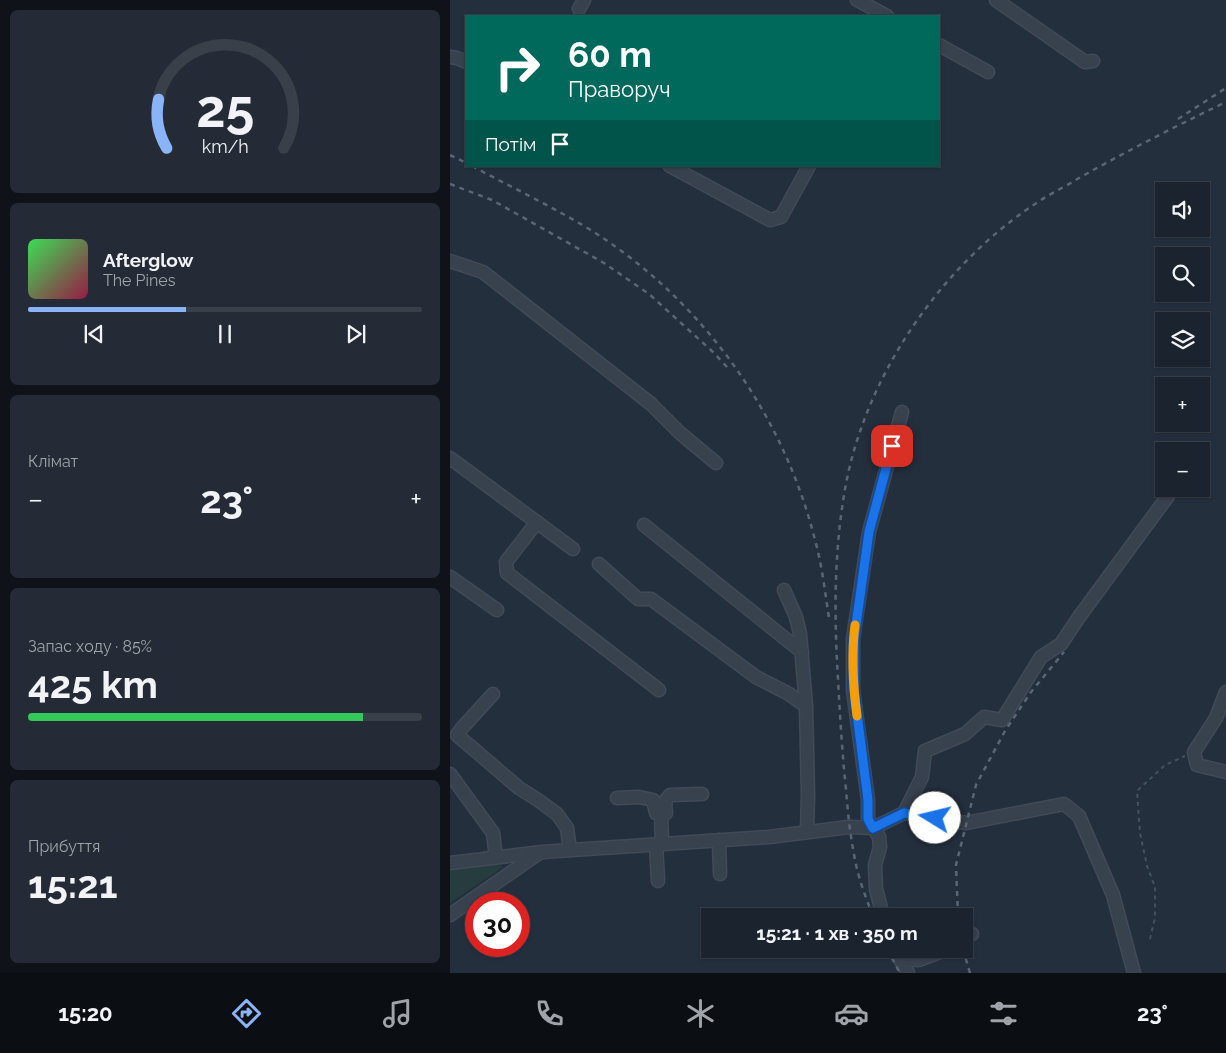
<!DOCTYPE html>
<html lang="uk">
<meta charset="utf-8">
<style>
:root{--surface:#1b232e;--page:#242b36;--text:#f1f3f6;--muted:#a0a4aa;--line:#39404a;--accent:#8ab4f8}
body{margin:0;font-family:Raleway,sans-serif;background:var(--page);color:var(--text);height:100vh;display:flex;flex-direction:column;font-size:19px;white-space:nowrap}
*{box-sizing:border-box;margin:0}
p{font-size:16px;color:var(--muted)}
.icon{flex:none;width:28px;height:28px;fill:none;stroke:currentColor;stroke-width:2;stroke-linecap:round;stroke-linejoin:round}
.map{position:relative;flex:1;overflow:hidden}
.panel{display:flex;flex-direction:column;gap:10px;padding:10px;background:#0f1319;width:450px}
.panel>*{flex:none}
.banner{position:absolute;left:15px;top:15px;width:475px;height:152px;border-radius:0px;box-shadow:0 1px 4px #0004,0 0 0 1px var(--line);background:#00695c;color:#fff;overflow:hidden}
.fabs{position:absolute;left:705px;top:182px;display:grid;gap:10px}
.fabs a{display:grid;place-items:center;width:55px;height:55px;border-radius:0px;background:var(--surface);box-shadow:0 1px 4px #0004,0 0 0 1px var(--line);font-size:25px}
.speed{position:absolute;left:15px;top:892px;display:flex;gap:10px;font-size:25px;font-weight:700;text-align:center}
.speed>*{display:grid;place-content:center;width:65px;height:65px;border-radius:50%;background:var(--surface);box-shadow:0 1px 4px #0004,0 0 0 1px var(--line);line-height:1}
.speed .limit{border:8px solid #d22;background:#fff;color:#111}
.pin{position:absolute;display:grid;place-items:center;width:42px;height:42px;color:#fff;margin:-21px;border-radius:10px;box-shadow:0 2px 8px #0006}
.me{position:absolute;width:55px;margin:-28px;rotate:279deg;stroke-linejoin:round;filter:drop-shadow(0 0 4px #0008)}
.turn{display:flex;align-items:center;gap:18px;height:105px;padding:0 20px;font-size:22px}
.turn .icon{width:65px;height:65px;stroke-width:2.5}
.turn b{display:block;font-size:35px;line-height:42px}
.then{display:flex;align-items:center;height:48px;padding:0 20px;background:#0003;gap:10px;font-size:19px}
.big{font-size:38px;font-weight:700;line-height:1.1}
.panel .widget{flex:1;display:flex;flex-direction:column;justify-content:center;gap:8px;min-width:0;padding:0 18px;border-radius:8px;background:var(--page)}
.panel .dial{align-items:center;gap:0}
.dial svg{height:130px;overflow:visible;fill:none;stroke:var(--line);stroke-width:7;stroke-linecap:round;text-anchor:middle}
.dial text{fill:var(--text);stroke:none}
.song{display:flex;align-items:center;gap:15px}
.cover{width:60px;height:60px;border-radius:8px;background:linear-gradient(135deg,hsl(130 70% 55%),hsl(340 70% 35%))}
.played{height:5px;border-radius:2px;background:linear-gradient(90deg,var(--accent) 40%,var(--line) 40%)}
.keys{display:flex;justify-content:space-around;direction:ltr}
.heat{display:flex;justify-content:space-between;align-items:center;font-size:28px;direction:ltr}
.charge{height:8px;border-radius:4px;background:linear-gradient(90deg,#34c759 85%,var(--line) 0)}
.trip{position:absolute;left:251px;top:908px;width:272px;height:50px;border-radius:0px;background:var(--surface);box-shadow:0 1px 4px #0004,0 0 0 1px var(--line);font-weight:700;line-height:50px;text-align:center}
.dock{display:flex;height:80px;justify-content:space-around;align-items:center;background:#0b0e12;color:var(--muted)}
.dock .icon{width:35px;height:35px}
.dock .active{color:var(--accent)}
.dock b{font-size:22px;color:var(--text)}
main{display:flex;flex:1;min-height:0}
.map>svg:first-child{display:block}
.green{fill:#263c3f}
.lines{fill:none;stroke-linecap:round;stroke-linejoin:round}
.minor-casing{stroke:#414a57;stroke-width:15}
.path{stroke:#3f5557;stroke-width:2;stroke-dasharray:4 4;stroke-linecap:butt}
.minor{stroke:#38414e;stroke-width:12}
.rail{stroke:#5a6575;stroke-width:2.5;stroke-dasharray:5 5;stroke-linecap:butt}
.route-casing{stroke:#114b97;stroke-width:12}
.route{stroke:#1a73e8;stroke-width:9}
.slow{stroke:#f59e0b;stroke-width:9}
</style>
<main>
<section class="panel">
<div class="widget dial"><svg viewBox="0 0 100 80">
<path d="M14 69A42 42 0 1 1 86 69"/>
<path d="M14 69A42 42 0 0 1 9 39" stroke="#8ab4f8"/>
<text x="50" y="56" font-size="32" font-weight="700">25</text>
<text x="50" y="72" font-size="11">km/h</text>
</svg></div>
<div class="widget">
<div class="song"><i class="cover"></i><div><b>Afterglow</b><p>The Pines</p></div></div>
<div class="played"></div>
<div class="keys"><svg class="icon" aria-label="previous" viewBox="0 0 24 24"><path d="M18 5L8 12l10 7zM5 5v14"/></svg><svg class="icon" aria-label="pause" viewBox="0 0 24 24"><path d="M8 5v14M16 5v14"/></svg><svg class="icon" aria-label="next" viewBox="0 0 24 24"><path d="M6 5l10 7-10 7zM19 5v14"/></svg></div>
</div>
<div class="widget"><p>Клімат</p>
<div class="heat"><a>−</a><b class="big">23°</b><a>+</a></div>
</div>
<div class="widget"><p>Запас ходу · 85%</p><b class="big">425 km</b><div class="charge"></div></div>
<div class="widget"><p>Прибуття</p><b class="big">15:21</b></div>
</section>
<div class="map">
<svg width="776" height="973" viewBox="0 0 776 973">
<rect width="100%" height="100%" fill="#242f3e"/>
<path class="green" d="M47,864l6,3 -53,36v-34z"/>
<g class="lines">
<defs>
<g id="minor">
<path d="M407,0l30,16"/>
<path d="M546,0l89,62 8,-1"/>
<path d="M129,9l5,-9"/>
<path d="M489,45l49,27"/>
<path d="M0,57l7,1 9,4"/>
<path d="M220,166l100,54 11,-3 28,-51"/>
<path d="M0,261l33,11 168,132 29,29 36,30"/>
<path d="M0,458l123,91"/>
<path d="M87,522l-31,40 1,11 152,117"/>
<path d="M194,525l158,127"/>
<path d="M149,564l39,35h13l105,78 33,17 17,12"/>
<path d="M0,577l47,33"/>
<path d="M334,590l12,27 4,17 6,72 2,88 -1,38"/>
<path d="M776,692l-10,26 -22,34 3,13 29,7"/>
<path d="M43,694l-31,34 -5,7 62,53 19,12 19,14 10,14 3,22"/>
<path d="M0,774l43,59 3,24"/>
<path d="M167,798l22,-1 14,3 3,13 5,1 1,30"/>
<path d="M454,813l18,-36 3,-26 40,-17 19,-17 18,3 39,-63 20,-13 18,-27 89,-121"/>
<path d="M211,814l5,-1 -1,-12 5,-6 32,-1"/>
<path d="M269,840l1,34"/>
<path d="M206,844l2,37"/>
<path d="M0,863l92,-11 227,-15 80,-10 24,1 31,-15 62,10 98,-19 15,12 34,79 21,78"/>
<path d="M0,915l89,-62"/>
<path d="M433,916l-7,-27 -1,-24 5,-18 -1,-10 -11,-18v-19l-15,-110v-51l16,-107 33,-120"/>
<path d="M515,938l7,-4"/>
<path d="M446,949l4,10 19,1 29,-11"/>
<path d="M450,959l8,14"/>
</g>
</defs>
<use href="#minor" class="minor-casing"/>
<path class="path" d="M700,939l5,-21v-31l-8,-21 -7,-33 -3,-42 28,-26 20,-9"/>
<use href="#minor" class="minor"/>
<g class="rail">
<path d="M728,119l48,-31"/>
<path d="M0,155l16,8"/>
<path d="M22,166c39,21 79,40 117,63 111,69 194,183 226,311 7,25 10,52 14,78"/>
<path d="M0,184l42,16 112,63 45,31 64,58 15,16"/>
<path d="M423,916c-6,-15 -12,-31 -16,-47 -6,-26 -9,-53 -11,-80 -4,-37 -6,-73 -8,-110 -4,-64 -4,-127 7,-190 20,-113 96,-223 190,-285 14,-10 30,-17 44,-26 48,-27 97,-52 147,-76"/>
<path d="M508,916l-2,-51 20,-80 29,-54 26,-39 33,-40"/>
<path d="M437,949l13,24"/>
<path d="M513,949l7,24"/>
</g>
</g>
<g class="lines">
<defs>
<path id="route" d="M442,446l-23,86 -15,107v51l14,110v19l5,9 31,-15 31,5"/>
</defs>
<use href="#route" class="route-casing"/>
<use href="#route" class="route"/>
<path class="slow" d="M405,625c-4,30 -2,61 2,91"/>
</g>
</svg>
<div class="fabs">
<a><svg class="icon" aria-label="sound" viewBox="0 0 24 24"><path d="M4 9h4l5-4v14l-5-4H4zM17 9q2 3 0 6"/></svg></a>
<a><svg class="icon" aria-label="search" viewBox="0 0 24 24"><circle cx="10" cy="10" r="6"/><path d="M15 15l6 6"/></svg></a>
<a><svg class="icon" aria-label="layers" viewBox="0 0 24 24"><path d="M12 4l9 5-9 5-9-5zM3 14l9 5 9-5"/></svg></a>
<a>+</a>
<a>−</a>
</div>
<div class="speed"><div class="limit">30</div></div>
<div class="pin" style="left:442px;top:446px;background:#d93025"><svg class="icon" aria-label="arrive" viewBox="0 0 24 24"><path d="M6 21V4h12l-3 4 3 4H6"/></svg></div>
<svg class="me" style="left:485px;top:818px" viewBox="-20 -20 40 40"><circle r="19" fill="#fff"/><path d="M0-13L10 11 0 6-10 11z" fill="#1a73e8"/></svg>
<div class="trip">15:21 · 1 хв · 350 m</div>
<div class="banner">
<div class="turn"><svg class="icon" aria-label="right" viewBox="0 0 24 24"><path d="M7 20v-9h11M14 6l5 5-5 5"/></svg><div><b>60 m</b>Праворуч</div></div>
<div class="then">Потім<svg class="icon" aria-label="arrive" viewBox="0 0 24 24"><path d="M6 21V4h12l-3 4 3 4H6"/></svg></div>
</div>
</div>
</main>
<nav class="dock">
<b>15:20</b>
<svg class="icon active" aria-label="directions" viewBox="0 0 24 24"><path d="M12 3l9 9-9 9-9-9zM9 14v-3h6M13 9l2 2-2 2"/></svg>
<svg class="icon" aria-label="music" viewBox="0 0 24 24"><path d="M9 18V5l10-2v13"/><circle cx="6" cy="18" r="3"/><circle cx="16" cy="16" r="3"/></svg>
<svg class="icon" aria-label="phone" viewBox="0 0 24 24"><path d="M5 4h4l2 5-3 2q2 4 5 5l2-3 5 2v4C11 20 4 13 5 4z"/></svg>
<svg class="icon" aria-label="climate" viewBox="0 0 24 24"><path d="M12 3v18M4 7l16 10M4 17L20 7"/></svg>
<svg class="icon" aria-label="car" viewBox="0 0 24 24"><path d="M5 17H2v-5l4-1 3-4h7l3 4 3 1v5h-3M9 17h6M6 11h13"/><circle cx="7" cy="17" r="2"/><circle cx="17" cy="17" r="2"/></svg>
<svg class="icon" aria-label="filters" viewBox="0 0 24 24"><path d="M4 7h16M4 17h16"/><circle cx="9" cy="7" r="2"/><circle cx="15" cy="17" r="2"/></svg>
<b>23°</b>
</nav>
